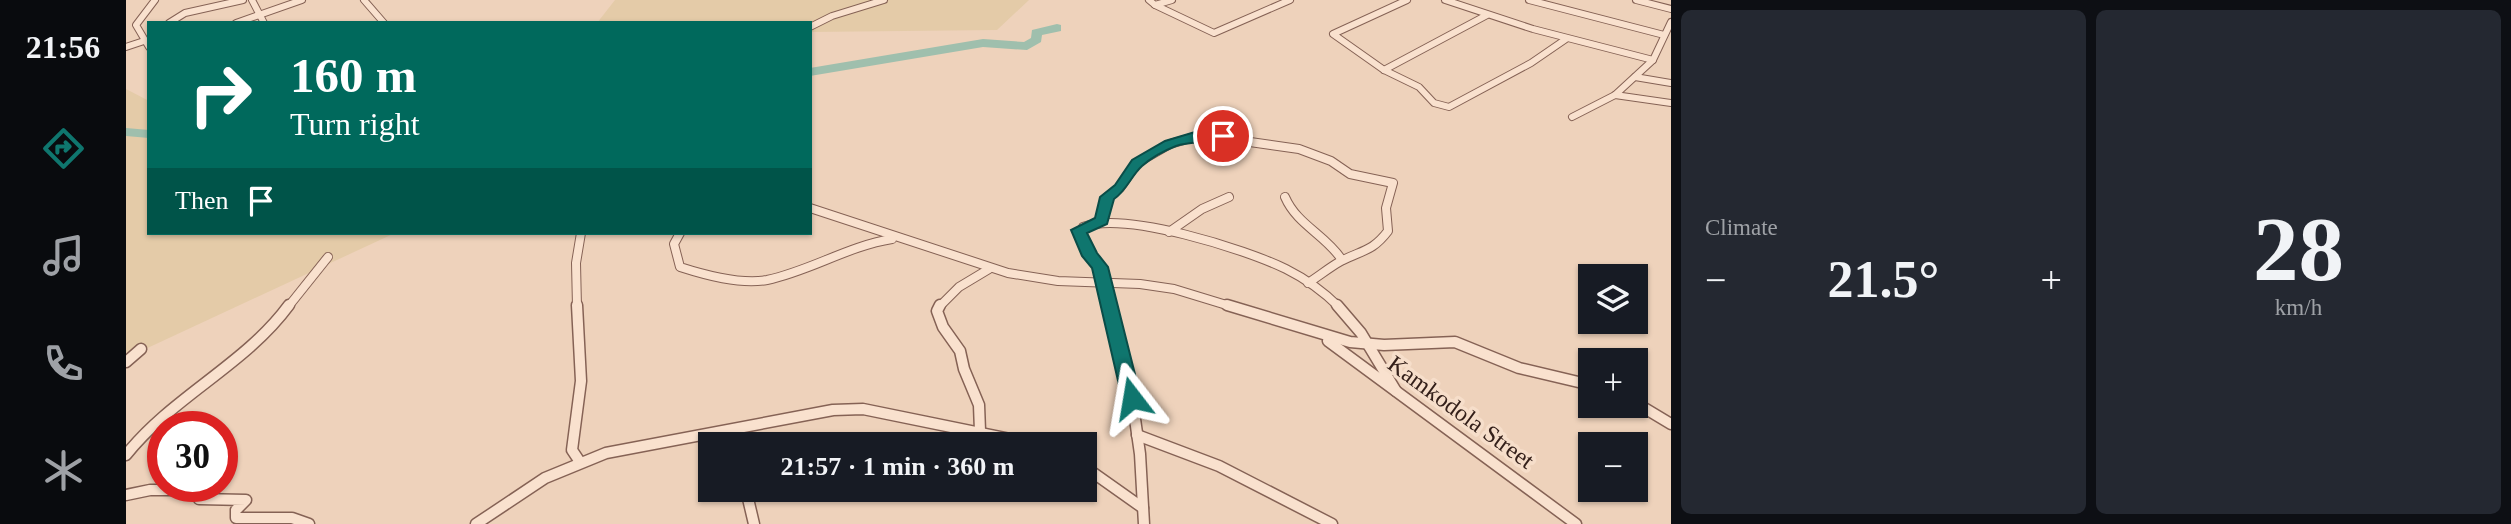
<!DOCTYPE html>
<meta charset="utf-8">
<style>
:root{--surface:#171b24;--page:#242831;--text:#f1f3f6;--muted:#9ea1a6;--accent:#0f766e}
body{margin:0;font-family:"Times New Roman",serif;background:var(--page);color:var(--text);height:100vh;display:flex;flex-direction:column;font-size:26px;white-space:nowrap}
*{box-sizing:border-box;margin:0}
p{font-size:23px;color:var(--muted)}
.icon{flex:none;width:38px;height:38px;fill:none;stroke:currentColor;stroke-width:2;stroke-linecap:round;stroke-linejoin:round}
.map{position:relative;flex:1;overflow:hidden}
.panel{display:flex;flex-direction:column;gap:10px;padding:10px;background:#0d0f14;width:840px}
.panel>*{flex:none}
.hud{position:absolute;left:21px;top:21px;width:665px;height:214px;border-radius:0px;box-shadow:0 2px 5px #0004;background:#00695c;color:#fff;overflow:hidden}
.tools{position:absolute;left:1452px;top:264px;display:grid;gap:14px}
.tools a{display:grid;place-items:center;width:70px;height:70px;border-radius:0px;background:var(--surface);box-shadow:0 2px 5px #0004;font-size:35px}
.speed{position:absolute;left:21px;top:411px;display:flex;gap:14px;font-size:35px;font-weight:700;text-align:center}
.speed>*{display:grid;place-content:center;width:91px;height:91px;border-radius:50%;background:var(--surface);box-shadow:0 2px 5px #0004;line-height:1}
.speed .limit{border:10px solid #d22;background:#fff;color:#111}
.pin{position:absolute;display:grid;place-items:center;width:60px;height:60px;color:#fff;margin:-30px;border:4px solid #fff;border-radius:50%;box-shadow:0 2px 7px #0007}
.me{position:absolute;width:77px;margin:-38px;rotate:346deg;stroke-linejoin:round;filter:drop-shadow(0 0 5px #0008)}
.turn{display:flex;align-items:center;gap:24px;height:147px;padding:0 28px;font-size:32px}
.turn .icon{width:91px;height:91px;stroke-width:2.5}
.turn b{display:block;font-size:49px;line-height:60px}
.then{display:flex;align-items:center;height:66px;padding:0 28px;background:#0003;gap:14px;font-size:26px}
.big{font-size:52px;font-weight:800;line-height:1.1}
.panel .card{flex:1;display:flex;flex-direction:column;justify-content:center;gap:10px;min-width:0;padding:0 24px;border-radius:10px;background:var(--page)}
.panel .dial{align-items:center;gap:0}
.dial b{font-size:91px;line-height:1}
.heat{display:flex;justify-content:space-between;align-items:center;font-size:38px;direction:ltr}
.panel .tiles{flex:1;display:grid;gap:10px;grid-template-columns:repeat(2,1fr)}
.trip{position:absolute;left:572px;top:432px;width:399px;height:70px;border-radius:0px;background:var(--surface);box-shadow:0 2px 5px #0004;font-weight:800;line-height:70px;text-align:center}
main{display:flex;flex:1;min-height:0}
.dock{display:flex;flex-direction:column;width:126px;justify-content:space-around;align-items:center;background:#090b0e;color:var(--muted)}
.dock .icon{width:49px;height:49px}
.dock .current{color:var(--accent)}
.dock b{font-size:32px;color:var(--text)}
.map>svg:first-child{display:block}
.farmland{fill:#e4cba8}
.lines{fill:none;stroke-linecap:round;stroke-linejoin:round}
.river{fill:#9fbfad;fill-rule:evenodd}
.minor-far2-casing{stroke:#856255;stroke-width:8}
.minor-far1-casing{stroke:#856255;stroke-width:10}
.minor-casing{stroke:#856255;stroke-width:13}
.minor-far2{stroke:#f9e1ce;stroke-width:6}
.minor-far1{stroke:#f9e1ce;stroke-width:8}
.minor{stroke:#f9e1ce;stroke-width:10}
.route{fill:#0f766e;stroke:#0a4d48;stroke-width:2}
.labels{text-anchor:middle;stroke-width:7;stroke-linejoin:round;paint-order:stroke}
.near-street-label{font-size:24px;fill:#34201a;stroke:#f6deca}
</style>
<main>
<nav class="dock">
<b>21:56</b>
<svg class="icon current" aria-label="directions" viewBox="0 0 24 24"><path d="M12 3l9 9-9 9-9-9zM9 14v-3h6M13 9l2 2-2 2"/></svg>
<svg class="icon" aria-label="music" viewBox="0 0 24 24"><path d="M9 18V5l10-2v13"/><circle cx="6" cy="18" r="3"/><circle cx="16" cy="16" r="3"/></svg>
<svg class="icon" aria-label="phone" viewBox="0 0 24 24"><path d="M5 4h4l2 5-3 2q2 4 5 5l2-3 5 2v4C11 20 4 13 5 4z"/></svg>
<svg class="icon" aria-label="climate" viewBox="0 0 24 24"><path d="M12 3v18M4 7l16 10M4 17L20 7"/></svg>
</nav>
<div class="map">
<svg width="1545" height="524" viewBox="0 0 1545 524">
<rect width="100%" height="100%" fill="#eed2bb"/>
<g class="farmland">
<path d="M489,0h414l-32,30 -187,2v-9h-213z"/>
<path d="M0,89l23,12v132h246l-269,125z"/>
</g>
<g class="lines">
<g class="river">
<path d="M931,24l4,1v6l-19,4 -1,7 -14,8 -44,-3 -173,29v-8l173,-29 41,3 7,-4 1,-8z"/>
<path d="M0,128l23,2v8l-23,-2z"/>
</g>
<defs>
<g id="minor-far2">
<path d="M126,0l12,23"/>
<path d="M238,0l20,23"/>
<path d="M1023,0l6,5 17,-5"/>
<path d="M1281,0l-74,34 51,36 35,17 15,16 15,4 82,-44 35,-24"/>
<path d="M1319,0l88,29 120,31"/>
<path d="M1403,0l135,35"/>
<path d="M1510,0l35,9"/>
<path d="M1029,5l59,28 76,-33"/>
<path d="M43,23l16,-10 58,-13"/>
<path d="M110,23l66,-23"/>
<path d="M684,27l22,-11 52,-16"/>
<path d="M0,47l18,-6"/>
<path d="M23,47l-13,-22 19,-25"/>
<path d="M1258,70l103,-55"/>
<path d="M1509,77l36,6"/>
<path d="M1489,95l56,8"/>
<path d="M1446,117l43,-22 38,-35 18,-38"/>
<path d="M1074,135h11"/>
</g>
<g id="minor-far1">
<path d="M1159,197c12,28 41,38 57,63"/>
<path d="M684,208l198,65 50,8 82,3 34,5 59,18"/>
<path d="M976,221l5,-24 13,-9 17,-25 33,-19 31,-9 98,14 32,12 19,13 43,9 -7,25 2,23c-16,21 -26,19 -47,30 -11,6 -22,15 -33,22"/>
<path d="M1043,232l33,-23 27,-12"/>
<path d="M554,233l-6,11 6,23c25,8 60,18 87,13 43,-9 81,-34 125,-41"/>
<path d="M162,307l40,-50"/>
<path d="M451,307l-1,-44 5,-30"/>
<path d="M813,307l20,-20 30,-18"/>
<path d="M983,307l-10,-40 -19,-33 3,-7c42,-16 162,22 203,42 20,10 37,22 53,38"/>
</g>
<g id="minor">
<path d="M451,305l4,76 -9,69 8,12"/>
<path d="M814,305l-3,6 6,16 17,24 4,18 15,36 1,26"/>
<path d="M983,305l23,93 8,56 4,70"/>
<path d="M1101,305l123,37 34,3 71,-3 64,26 72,17"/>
<path d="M1211,305l24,28 35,58"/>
<path d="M1202,341l248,183"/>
<path d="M0,362l15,-13"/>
<path d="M1510,403l35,21"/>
<path d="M606,430l5,14"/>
<path d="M1011,435l82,31 113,58"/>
<path d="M0,455c47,-59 119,-90 163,-150"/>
<path d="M959,467l58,41"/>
<path d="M620,490l8,34"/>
<path d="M0,495l24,-5h48l1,9 47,1 -10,10v8h56l17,6"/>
<path d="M350,524l69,-46 61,-25 227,-43 30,-1 172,35"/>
</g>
</defs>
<use href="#minor-far2" class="minor-far2-casing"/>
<use href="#minor-far1" class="minor-far1-casing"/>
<use href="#minor" class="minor-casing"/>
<use href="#minor-far2" class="minor-far2"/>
<use href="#minor-far1" class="minor-far1"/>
<use href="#minor" class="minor"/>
</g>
<path class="route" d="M1069,132h28l7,4c-10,8 -39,4 -54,10 -10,4 -25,12 -34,20 -11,10 -15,24 -28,33l-7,25 -20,9 10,20 11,14 33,131 -9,7 -10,-7 -30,-130 -10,-12 -11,-26 24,-12 5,-21 15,-12 17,-25 33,-19z"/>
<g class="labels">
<g class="near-street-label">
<text transform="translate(1335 412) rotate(36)" y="8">Kamkodola Street</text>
</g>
</g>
</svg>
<div class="tools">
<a><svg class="icon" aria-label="layers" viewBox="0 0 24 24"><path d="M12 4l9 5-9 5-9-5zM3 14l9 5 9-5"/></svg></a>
<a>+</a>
<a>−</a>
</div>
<div class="speed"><div class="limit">30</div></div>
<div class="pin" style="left:1097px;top:136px;background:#d93025"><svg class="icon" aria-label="arrive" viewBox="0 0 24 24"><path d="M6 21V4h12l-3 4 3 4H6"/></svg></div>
<svg class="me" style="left:1006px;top:398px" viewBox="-20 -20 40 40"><path d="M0-17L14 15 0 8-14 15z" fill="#0f766e" stroke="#fff" stroke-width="4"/></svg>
<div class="trip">21:57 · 1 min · 360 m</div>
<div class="hud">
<div class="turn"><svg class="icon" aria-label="right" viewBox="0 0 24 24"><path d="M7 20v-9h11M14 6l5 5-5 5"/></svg><div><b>160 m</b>Turn right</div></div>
<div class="then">Then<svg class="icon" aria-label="arrive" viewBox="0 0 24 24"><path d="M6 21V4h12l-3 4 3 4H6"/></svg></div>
</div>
</div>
<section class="panel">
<div class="tiles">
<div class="card"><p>Climate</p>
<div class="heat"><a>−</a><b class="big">21.5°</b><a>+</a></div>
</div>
<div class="card dial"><b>28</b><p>km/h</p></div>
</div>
</section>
</main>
